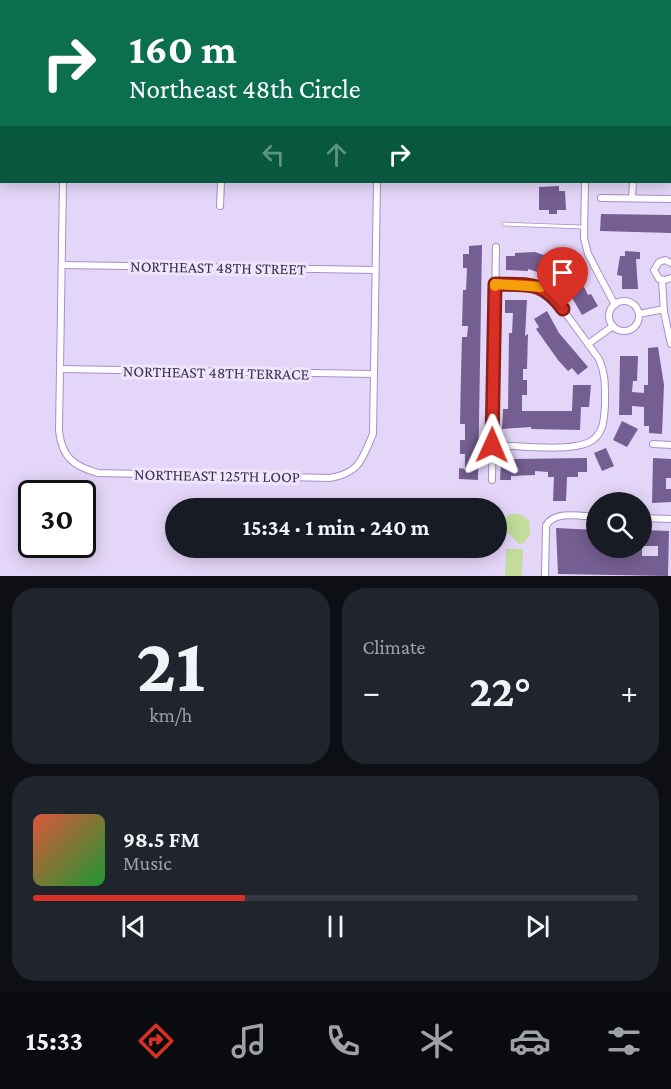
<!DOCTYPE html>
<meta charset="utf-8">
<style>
:root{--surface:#171b24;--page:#20242c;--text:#f1f3f6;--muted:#9ea1a6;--line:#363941;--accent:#d93025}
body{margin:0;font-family:"Crimson Pro",serif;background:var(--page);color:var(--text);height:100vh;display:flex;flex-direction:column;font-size:22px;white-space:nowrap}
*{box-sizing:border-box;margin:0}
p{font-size:20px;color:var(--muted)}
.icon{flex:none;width:33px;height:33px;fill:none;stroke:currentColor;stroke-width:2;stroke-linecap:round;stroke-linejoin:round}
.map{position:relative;height:576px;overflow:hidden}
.sheet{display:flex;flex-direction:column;gap:12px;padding:12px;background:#0d0f14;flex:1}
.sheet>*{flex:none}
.top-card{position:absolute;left:0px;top:0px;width:672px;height:183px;box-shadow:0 3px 15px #0003;background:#0b6e4f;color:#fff;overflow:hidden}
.controls{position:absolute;left:586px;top:492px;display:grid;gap:12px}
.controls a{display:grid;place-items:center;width:66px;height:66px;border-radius:50%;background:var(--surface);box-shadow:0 3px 15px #0003;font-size:30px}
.speed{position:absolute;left:18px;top:480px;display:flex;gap:12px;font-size:30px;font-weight:700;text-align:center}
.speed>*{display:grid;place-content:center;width:78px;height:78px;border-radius:50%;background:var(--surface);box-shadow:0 3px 15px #0003;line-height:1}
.speed .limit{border:3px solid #111;border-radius:9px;background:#fff;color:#111}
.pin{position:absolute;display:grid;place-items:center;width:51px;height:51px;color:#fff;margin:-62px -26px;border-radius:50% 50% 50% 0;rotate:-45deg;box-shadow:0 0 6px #0007}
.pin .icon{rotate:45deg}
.me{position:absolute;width:66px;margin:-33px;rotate:1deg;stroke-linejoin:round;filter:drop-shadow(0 0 4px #0008)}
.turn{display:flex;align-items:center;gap:21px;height:126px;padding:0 30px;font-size:27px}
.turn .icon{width:78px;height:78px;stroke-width:2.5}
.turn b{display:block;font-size:42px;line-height:51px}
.lanes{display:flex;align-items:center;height:57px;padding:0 30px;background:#0003;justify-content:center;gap:30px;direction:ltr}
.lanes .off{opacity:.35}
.big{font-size:45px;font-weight:700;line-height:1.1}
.sheet .card{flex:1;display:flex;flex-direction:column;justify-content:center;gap:9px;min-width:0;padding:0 21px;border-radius:24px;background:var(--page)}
.sheet .dial{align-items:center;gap:0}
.dial b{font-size:78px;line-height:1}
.song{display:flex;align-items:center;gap:18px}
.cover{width:72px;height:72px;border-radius:9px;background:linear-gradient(135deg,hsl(10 70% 55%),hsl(130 70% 35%))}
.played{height:6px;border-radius:3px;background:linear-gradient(90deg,var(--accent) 35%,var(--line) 35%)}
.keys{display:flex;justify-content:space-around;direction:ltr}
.heat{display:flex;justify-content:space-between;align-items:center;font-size:33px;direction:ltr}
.sheet .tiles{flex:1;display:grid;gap:12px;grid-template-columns:1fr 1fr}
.card:last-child{grid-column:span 2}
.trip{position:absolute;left:165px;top:498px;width:342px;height:60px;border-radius:30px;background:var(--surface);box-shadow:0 3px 15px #0003;font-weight:700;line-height:60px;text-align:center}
.tab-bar{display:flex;height:96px;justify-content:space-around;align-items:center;background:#090b0e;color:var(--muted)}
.tab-bar .icon{width:42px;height:42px}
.tab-bar .selected{color:var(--accent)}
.tab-bar b{font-size:27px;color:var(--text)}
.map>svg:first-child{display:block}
.green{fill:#c3db9b}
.building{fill:#755e91}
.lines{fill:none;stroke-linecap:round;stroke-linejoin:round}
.lane-casing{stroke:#a88fc6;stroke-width:4.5}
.street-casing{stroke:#a88fc6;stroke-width:8}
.lane{stroke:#fff;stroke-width:3}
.street{stroke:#fff;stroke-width:6}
.route-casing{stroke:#8d1f18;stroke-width:15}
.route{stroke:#d93025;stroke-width:10}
.slow{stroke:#f59e0b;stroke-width:10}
.labels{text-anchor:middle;stroke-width:6;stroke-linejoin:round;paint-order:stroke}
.street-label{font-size:16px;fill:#3c3248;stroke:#efe5fd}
</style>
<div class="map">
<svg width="671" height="576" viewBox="0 0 671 576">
<rect width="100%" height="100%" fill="#e4d6f8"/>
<g class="green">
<path d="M510,514h10l9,6 1,14 -6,9 -5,1 -17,-17v-6z"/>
<path d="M506,549h17l-1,27h-17z"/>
</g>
<g class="building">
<path d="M559,186v5h6l1,19h-9v4h-8v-4h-10v-23z"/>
<path d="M601,214l70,1v18l-71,-2z"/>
<path d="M482,245l-4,235 -19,-1v-11l6,1v-15h-5v-14h5v-16h-5l1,-50 1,-37h5l1,-11h-6l1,-36h3l1,-22h-4v-14h6v-8z"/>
<path d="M625,251l15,1v7h-4l2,30h-16v-13l-5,-1 3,-19h5z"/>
<path d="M535,252l20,7 -5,17 -22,-7v2l-22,-1v-14h9v-3z"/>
<path d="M568,269l3,7 6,-3 11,22 3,-1 7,12 -16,9 -12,-21 -3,2 -10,-21z"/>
<path d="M505,300h22l-2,36 3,-2 -1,35h-4v11h4v15h-5v16h50l1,-26h18l-2,22h-8l-1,23 -49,-1v-2l-29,2 1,-20h5l1,-76h3l1,-20h-8z"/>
<path d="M547,311l12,22 29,34 -10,8 -6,-7 -4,3 -10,-11 -22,-31 3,-2 -5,-8z"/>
<path d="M658,347l6,38 -2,49 -13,-1v-7h-5v-19l-12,-1v9h-13l1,-59h18l-1,25h-4l-1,11 12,1v-8h4v-37z"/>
<path d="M622,421l16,8 -11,18 -14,-7z"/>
<path d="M606,448l8,18 -12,5 -8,-18z"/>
<path d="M503,456l8,1v2l76,-1v14h-9v5h-11l-1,24h-13l1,-24h-6v-5l-13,-1v4l-24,1v4h-11l1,-17h2z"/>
<path d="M653,458l18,1v19h-5v11h5v13l-19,1z"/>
<path d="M556,528l41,2v18h45v8h16v-10h-16v-16l27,1 -1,45 -110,-2z"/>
</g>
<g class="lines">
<defs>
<path id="lane" d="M504,224l79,3"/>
<g id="street">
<path d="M67,2v-2"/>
<path d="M380,2l1,-2"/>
<path d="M501,2v-2"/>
<path d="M639,2l2,-2"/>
<path d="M670,35l1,-1"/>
<path d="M670,69h1"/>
<path d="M670,100h1"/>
<path d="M63,182l-4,249c3,26 14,35 39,42l232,5c30,-5 32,-19 43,-44l4,-252"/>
<path d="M585,182l-1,56 4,16 27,51"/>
<path d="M601,198l70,1"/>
<path d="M632,198l1,-16"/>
<path d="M220,206l1,-24"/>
<path d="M671,263l-6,-3 -6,2 -5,8 5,9 6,1 6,-2"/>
<path d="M62,265l313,5"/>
<path d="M662,280l2,32 7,32"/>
<circle cx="624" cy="316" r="15"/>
<path d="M639,314l25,-5"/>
<path d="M588,344l25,-18"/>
<path d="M60,369l313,5"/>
<path d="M653,444l18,1"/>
<path d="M492,445c23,0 85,9 102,-6 10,-8 10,-21 11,-34 0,-17 1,-30 -6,-46l-49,-67 -17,-7 -38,-1"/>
<path d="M492,480l4,-233"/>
<path d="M642,518l29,1"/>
<path d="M545,576l1,-50c7,-16 36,-10 51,-9"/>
</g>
</defs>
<use href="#lane" class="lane-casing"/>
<use href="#street" class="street-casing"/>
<use href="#lane" class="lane"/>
<use href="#street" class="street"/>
</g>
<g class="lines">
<defs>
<path id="route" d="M492,445l3,-161c33,1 47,-4 68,25"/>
</defs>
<use href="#route" class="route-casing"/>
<use href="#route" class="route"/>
<path class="slow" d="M495,286v-2l46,3"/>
</g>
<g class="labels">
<g class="street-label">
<text transform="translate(218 267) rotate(1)" y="6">NORTHEAST 48TH STREET</text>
<text transform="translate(216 372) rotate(1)" y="6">NORTHEAST 48TH TERRACE</text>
<text transform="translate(217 475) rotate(1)" y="6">NORTHEAST 125TH LOOP</text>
</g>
</g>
</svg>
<div class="controls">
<a><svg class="icon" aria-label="search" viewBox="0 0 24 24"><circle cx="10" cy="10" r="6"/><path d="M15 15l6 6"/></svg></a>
</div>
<div class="speed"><div class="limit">30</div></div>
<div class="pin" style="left:563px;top:309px;background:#d93025"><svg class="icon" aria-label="arrive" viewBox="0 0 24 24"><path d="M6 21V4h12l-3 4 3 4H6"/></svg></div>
<svg class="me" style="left:492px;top:445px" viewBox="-20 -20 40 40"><path d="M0-17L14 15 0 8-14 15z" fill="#d93025" stroke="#fff" stroke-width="4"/></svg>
<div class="trip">15:34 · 1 min · 240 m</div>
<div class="top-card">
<div class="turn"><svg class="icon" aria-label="right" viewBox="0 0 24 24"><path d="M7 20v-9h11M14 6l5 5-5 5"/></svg><div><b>160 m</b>Northeast 48th Circle</div></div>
<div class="lanes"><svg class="icon off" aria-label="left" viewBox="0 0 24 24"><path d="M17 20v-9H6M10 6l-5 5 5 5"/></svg><svg class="icon off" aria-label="ahead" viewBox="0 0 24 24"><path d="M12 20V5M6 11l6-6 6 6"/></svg><svg class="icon" aria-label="right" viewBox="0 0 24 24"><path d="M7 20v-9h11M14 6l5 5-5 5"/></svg></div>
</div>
</div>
<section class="sheet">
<div class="tiles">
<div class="card dial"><b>21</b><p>km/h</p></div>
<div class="card"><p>Climate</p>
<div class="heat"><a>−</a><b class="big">22°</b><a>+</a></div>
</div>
<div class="card">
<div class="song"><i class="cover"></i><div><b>98.5 FM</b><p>Music</p></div></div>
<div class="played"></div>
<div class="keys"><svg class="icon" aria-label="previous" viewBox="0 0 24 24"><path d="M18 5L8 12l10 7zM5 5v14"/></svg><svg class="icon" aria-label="pause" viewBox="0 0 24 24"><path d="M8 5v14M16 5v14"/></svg><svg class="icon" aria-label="next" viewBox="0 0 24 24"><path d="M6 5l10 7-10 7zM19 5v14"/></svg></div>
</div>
</div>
</section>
<nav class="tab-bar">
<b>15:33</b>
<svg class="icon selected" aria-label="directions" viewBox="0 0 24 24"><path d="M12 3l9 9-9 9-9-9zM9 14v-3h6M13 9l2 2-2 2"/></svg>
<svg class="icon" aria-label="music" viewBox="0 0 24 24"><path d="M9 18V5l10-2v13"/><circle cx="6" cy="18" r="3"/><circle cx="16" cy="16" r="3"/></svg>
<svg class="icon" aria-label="phone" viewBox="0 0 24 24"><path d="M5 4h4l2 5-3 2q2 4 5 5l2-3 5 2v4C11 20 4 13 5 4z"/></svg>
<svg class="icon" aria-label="climate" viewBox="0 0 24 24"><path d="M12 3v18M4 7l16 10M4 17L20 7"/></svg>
<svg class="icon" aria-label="car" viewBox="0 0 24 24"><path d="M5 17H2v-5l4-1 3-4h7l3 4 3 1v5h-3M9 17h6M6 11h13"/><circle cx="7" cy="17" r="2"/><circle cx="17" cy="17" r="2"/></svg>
<svg class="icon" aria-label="filters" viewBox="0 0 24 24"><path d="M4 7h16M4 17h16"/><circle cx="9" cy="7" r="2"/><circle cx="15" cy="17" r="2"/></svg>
</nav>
